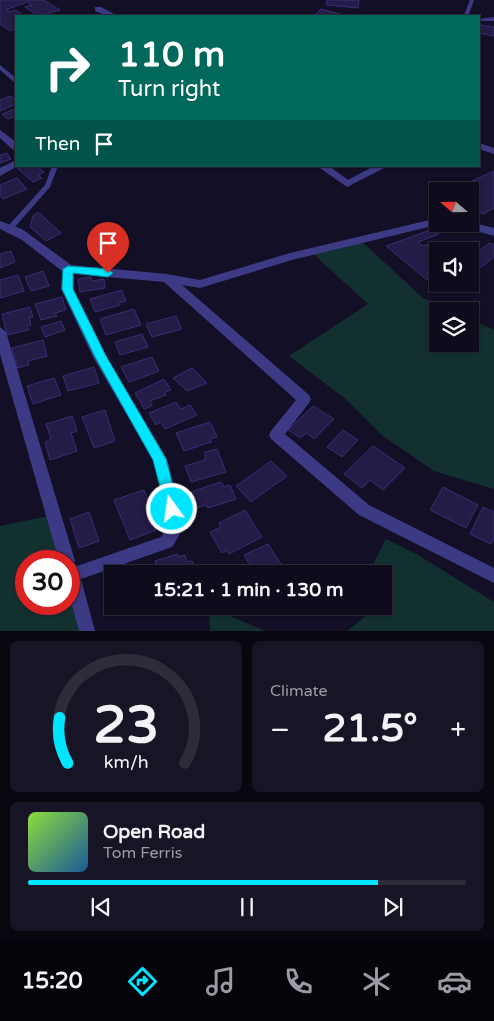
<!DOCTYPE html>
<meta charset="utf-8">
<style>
:root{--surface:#0e0b1c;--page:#171425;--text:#f1f3f6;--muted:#9b9ba3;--line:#2e2b3b;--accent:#00e5ff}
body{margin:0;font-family:"Varela Round",sans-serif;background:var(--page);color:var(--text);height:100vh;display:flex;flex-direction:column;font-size:19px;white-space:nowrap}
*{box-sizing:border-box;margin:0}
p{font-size:16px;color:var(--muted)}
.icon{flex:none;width:28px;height:28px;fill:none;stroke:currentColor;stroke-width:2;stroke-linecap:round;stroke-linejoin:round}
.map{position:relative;height:631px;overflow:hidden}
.drawer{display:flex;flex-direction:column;gap:10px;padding:10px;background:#08060f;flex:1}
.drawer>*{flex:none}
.guide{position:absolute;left:15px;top:15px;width:465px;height:152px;border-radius:0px;box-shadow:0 1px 4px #0004,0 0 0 1px var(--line);background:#00695c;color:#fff;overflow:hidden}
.needle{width:32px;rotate:290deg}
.tools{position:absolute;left:429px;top:182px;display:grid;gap:10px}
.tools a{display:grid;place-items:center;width:50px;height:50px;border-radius:0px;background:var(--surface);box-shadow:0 1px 4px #0004,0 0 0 1px var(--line);font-size:25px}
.speed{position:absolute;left:15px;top:550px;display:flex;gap:10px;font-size:25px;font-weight:700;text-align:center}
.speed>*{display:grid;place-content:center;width:65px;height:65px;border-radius:50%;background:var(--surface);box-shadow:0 1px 4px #0004,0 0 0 1px var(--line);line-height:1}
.speed .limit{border:8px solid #d22;background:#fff;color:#111}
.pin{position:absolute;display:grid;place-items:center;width:42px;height:42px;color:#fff;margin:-51px -21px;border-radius:50% 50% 50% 0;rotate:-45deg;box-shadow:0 0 5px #0007}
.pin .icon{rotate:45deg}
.me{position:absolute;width:55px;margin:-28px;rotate:346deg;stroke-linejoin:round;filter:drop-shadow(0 0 4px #0008)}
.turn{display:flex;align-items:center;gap:18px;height:105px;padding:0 20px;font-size:22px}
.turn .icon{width:65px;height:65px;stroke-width:2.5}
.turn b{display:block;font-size:35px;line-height:42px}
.then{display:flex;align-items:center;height:48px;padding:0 20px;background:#0003;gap:10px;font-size:19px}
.big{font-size:38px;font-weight:700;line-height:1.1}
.drawer .card{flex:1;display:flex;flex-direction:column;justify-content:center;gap:8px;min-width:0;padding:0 18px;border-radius:8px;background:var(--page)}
.drawer .dial{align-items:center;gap:0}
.dial svg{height:130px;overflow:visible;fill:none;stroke:var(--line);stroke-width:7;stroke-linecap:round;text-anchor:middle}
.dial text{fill:var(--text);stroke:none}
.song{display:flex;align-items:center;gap:15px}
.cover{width:60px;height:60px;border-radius:8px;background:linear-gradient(135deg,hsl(90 70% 55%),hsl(210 70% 35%))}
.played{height:5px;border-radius:2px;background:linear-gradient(90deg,var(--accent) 80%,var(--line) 80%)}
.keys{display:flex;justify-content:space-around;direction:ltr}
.heat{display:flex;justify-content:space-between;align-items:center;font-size:28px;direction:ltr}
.drawer .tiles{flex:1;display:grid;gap:10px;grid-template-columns:1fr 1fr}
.card:last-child{grid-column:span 2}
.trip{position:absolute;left:104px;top:565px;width:288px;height:50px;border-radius:0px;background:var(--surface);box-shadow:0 1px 4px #0004,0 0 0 1px var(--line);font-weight:700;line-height:50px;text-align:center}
.tabs{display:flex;height:80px;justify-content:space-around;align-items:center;background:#06040b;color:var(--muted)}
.tabs .icon{width:35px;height:35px}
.tabs .selected{color:var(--accent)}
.tabs b{font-size:22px;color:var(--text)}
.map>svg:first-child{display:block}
.green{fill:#12302f}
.building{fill:#241b47;stroke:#3b2d73}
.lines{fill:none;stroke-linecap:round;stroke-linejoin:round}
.service{fill:#3d3a85;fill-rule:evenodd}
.minor{fill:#3d3a85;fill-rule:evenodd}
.route{fill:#00e5ff;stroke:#0095a6}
</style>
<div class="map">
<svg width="494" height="631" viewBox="0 0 494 631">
<rect width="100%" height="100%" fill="#130f26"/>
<g class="green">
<path d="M359,239l64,59 29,13h-14v33h32v-25l24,11v159l-60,-18 -51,-35 -35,-35 -59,-45 79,-52 -58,-53z"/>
<path d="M53,515l12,46h-39v43h43v-30l18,57h-87v-105z"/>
<path d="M386,539l32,16 76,47v29h-147l21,-17 1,-8h13v-32h-11l1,-7z"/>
<path d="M209,607l56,24h-55z"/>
</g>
<g class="building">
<path d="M0,0h44l16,10 -21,6 -14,-9 7,-2 -5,-3 -21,8 4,2 5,-2 9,6h-8v12l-6,3 -10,-7z"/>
<path d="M327,0h32l-1,8 -32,-3z"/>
<path d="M321,9l22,6 -29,1z"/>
<path d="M481,25l13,2v9l-15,-3z"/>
<path d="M10,96l6,4v4l-16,7v-11z"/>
<path d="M16,109v7l-8,3 -6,-5z"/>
<path d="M7,153l4,6 -11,4v-8z"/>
<path d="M25,166h12l7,6 -6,3 4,3 -9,4 -15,-13z"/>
<path d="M494,171v37l-11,6 -13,-8v-15h-4l2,-1 -7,-4z"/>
<path d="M17,178l10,11 -24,10 -3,-4v-10z"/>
<path d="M38,212l23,21 -15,8 -16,-14 3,-11z"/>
<path d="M433,229l6,5 -21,8 5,4 8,-3 17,8h-10v23l-11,6 -41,-34z"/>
<path d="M489,243l5,2v12l-24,19v-18z"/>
<path d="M11,251l4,11 -15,6v-14z"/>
<path d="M43,271l6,15 -18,5 -6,-14z"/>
<path d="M18,275l6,16 -24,7v-18z"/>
<path d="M91,277l1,4 12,-2 1,9 -25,4 -2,-13z"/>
<path d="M439,284h21l-9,7z"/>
<path d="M122,290l4,11 -7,2 1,2 -25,7 -5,-13z"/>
<path d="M62,297l4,13 -11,3 2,3 -16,4 -6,-16z"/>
<path d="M30,307l3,10h-4l2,8 -4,1 2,4 -22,5 -5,-21z"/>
<path d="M134,309l7,16 -35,10 -6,-16z"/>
<path d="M176,316l6,13 -30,8 -6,-13z"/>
<path d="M61,321l4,9 -20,7 -4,-10z"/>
<path d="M142,334l6,13 -28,8 -5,-13z"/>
<path d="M43,340l4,16 -19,5 1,4 -12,3 -5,-20z"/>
<path d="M152,357l7,14 -30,11 -8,-15z"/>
<path d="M94,367l5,16 -31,8 -5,-15z"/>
<path d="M192,368l15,15 -20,8 -14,-13z"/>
<path d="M54,378l7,17 -28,9 -6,-18z"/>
<path d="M164,379l7,11 -6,2 1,3 -16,6 2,5 -8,3 -9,-16z"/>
<path d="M176,402l5,7 9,-4 7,10 -32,14 -4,-7 -5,3 -7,-12z"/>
<path d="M313,406l21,13 -20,20 -8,-6 -5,5 -13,-8z"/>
<path d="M105,410l10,31 -21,7 -12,-31z"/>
<path d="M72,416l5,15 -6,2 6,18 -27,9 -5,-18 6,-3 -5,-15z"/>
<path d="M210,422l7,15 -7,2 1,3 -27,9 -8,-18z"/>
<path d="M343,430l15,10 -16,17 -15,-10z"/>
<path d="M373,446l32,22 -22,22 -13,-10 -8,8 -18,-14z"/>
<path d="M217,449l9,23 -35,10 -6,-16 20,-6v-8z"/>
<path d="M271,461l16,15 -36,26 -15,-16z"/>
<path d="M221,482l3,5 6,-2 6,14 -28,9 -1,-3 -14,4 -6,-16z"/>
<path d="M443,487l35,18 -12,23 -36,-18z"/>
<path d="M144,490l12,29 -4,1 4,10 -26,10 -16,-40z"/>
<path d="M483,507l11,5v28l-3,4 -21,-10z"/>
<path d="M245,510l17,27 -33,17 -2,-4 -5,3 -12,-21 11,-5 -2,-4z"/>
<path d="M89,512l10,29 -20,7 -9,-29z"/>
<path d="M268,544l13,20 -19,10h-7l-11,-19z"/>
<path d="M177,554l1,3 7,-2 2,7 5,-1 5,13h-39l-3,-13z"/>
<path d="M146,567l2,7h-28z"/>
</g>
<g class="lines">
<g class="service">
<path d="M470,0h4l-5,14 2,2h-6l-1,-1z"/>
<path d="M494,17v4h-15v-2z"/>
<path d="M0,65l16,13v5l-2,-1 -14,-12z"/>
<path d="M52,166h6l-8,21 -37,42h-4l-1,-2 1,-2 36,-40z"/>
</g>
<g class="minor">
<path d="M95,7h6l17,9h-10l-13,-5z"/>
<path d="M0,130l16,12v8l-4,-1 -12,-11z"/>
<path d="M479,143l15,5v6l-15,-5z"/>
<path d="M16,160v6h2l-18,10v-8z"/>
<path d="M317,166h12l19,14 26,-14h14l-41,21z"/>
<path d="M438,218v6h3l-149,36 -92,28 -18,-3 127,110 2,4 -2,4 -24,31 84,71 125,63v15l-135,-68 -88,-76 -2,-4 2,-4 25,-31 -132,-118 -90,-8 -1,15 33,67 61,103 18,67 -13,21 -91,32 14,52h-16l-10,-37v-33h-10l-59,-207v-27l6,5 69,229 -1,2 3,3 84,-29 8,-12 -16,-65 -60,-103 -32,-68 1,-18 -40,-31 -22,-11v-8l22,8 49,36 96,9 33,6 90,-27z"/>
<path d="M470,222l24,6v8l-33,-9 -2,-3h11z"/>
</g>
</g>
<path class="route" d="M68,266l40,3 5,4 -5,4 -35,-4v16l33,67 60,103 13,50 -2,4h-10l-14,-53 -58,-103 -33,-68 1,-20z"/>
</svg>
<div class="tools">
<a><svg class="needle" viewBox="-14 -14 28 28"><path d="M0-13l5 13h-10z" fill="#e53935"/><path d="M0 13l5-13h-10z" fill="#9b9ba3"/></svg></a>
<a><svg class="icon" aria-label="sound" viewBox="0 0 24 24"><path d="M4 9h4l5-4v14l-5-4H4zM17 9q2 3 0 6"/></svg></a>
<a><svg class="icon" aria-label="layers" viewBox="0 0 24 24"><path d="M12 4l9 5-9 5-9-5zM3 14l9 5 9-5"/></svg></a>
</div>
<div class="speed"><div class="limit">30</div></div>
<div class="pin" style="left:108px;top:273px;background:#d93025"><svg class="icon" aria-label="arrive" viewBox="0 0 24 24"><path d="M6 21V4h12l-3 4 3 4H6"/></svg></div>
<svg class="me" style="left:172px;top:509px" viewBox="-20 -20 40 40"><circle r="17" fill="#00e5ff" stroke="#fff" stroke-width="3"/><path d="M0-11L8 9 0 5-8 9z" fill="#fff"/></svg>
<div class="trip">15:21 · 1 min · 130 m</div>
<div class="guide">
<div class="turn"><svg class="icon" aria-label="right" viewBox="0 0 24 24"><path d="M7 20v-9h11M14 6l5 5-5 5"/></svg><div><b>110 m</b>Turn right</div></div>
<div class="then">Then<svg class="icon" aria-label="arrive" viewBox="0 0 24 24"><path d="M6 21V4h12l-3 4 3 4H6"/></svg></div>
</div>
</div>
<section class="drawer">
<div class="tiles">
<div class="card dial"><svg viewBox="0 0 100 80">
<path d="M14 69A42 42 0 1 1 86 69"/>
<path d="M14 69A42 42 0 0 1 9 41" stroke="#00e5ff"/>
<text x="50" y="56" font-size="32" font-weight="700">23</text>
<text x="50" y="72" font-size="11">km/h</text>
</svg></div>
<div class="card"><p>Climate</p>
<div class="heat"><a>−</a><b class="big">21.5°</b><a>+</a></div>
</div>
<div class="card">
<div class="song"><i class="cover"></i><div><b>Open Road</b><p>Tom Ferris</p></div></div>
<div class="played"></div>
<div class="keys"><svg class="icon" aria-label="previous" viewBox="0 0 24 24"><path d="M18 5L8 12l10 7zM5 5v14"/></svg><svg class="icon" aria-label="pause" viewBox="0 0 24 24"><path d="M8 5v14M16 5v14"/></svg><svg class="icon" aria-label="next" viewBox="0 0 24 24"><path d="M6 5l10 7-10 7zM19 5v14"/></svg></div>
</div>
</div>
</section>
<nav class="tabs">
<b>15:20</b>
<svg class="icon selected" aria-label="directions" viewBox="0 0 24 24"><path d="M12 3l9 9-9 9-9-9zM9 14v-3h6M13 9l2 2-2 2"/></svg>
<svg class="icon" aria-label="music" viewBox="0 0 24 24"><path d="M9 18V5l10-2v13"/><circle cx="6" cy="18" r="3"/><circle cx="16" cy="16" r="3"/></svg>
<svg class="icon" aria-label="phone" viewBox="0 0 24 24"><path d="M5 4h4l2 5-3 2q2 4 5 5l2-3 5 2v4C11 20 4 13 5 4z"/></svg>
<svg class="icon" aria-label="climate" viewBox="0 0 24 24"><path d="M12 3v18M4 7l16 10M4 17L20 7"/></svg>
<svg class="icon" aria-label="car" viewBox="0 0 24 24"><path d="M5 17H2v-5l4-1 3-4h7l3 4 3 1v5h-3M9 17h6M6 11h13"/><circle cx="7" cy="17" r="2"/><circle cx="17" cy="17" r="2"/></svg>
</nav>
